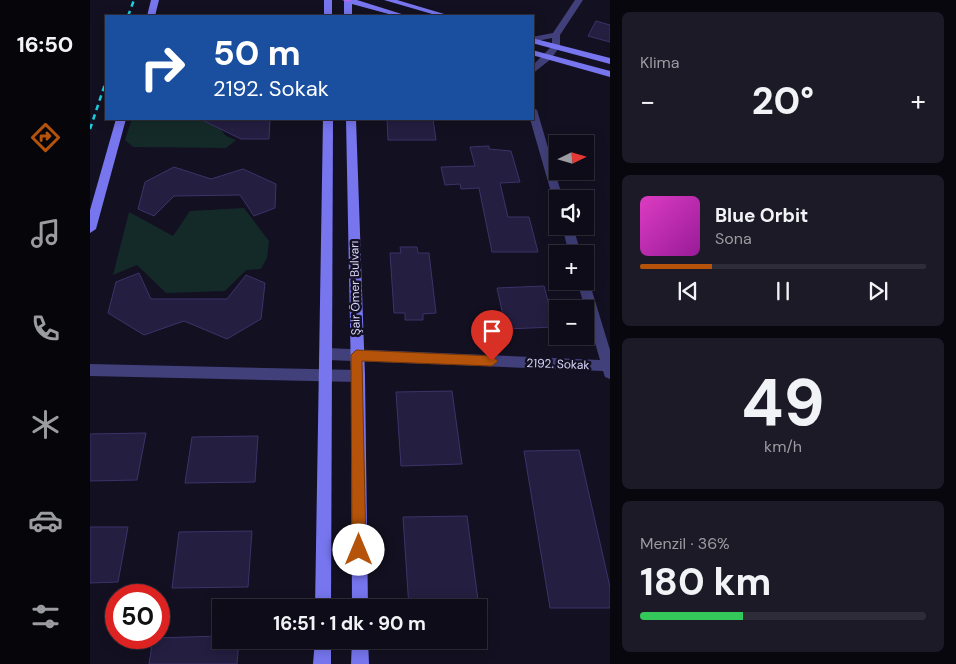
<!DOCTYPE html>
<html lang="tr">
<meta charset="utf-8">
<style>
:root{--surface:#0e0c19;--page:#1c1a26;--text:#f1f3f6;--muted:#9b9ba2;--line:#2e2c38;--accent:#b45309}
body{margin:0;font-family:"DM Sans",sans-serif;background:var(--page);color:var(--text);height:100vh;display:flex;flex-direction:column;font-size:19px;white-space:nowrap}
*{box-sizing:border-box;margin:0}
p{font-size:16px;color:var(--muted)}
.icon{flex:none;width:28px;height:28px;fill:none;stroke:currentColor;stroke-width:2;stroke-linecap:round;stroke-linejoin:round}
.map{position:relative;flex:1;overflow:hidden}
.side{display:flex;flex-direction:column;gap:12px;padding:12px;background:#08070e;width:346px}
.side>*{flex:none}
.guide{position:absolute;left:15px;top:15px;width:429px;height:105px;border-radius:0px;box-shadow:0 2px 12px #0003,0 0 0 1px var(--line);background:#1a4fa0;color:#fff;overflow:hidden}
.needle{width:32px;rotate:85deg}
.tools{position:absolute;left:459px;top:135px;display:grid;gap:10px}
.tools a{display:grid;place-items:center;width:45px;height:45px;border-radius:0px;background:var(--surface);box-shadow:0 2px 12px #0003,0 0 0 1px var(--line);font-size:25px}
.speed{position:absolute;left:15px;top:584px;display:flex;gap:10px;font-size:25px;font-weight:700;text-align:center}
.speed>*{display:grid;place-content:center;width:65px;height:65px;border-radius:50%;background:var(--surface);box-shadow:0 2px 12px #0003,0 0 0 1px var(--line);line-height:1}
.speed .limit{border:8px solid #d22;background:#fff;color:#111}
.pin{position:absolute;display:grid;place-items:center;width:42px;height:42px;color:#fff;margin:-51px -21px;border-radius:50% 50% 50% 0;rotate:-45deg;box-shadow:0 0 5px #0007}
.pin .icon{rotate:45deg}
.me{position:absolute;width:55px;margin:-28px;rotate:0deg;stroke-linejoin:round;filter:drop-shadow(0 0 4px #0008)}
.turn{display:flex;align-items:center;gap:18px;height:105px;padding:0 25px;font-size:22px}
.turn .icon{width:65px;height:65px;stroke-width:2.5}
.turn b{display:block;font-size:35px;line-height:42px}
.big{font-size:38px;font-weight:700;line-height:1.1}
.side .widget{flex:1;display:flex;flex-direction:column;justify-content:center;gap:8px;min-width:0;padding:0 18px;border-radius:8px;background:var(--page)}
.side .dial{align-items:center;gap:0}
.dial b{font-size:65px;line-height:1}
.song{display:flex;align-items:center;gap:15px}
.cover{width:60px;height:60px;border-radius:8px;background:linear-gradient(135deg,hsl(310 70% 55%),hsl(300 70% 35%))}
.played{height:5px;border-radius:2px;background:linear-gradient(90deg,var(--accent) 25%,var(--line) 25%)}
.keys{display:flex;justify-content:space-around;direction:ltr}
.heat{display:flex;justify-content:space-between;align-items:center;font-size:28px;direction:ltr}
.charge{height:8px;border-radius:4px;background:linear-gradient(90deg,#34c759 36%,var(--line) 0)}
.trip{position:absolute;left:122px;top:599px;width:275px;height:50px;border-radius:0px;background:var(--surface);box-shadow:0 2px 12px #0003,0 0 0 1px var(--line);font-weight:700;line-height:50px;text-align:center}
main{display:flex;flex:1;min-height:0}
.tabs{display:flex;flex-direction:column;width:90px;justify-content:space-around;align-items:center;background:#06050a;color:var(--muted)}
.tabs .icon{width:35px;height:35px}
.tabs .active{color:var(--accent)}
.tabs b{font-size:22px;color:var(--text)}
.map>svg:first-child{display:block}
.green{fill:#142a29}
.building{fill:#241e40;stroke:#3c3369}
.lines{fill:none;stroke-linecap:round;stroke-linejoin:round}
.street{fill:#41407b;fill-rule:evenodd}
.secondary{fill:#7776ef;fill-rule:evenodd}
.primary{fill:#b968ee;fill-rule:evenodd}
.rail{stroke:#1ad1e1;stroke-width:2.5;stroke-dasharray:5.5 4.5;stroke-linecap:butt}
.route{fill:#b45309;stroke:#753606}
.labels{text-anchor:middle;stroke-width:5;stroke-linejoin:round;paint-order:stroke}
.street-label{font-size:12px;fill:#d8d5fa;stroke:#131021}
</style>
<main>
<nav class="tabs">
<b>16:50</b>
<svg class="icon active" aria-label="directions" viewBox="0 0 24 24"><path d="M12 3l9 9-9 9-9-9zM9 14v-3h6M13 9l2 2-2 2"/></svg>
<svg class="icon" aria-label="music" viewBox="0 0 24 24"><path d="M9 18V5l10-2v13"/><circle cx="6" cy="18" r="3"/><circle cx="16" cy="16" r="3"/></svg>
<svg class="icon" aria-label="phone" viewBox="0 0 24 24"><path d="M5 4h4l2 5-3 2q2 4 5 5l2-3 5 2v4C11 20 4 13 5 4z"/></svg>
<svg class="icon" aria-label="climate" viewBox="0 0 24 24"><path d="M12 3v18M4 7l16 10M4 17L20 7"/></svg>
<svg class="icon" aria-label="car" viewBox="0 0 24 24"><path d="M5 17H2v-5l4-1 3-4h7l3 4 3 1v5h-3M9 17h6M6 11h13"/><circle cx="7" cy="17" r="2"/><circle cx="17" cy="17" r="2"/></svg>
<svg class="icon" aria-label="filters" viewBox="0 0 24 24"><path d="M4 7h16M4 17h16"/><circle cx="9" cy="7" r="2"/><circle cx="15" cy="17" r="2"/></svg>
</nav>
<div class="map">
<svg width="520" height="664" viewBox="0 0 520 664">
<rect width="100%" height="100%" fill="#131021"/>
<g class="green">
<path d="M42,119h89l-1,9 6,8 10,4 -10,8 -93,-1 -8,-7z"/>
<path d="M154,208l25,33 -2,17 -6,11 -15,1 -21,21 -59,2 -29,-28 -24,10 16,-63 44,24 17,-25z"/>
</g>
<g class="building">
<path d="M506,21l14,4v17l-22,-6z"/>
<path d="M110,119h70l-1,20h-28z"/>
<path d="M297,119h46l3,21h-48z"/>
<path d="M399,146v3l22,2 9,31 -20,1 8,34h21l9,35h-46l-13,-64 -18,1 -1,-5 -15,1 -4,-18 34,-1 -5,-19z"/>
<path d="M84,167l37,12 32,-10 33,15 -1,24 -21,8 -14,-21 -66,1 -20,20 -16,-7 7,-27z"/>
<path d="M310,247h17l1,6h11l7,60 -13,1v6h-18v-7h-11l-4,-60h11z"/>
<path d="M49,273l12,26h76l19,-24 19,8 -4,36 -34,20 -43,-18 -40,14 -36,-22 8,-31z"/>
<path d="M454,286l11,41 -49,2 -9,-41z"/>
<path d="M362,391l10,73 -61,2 -5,-74z"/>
<path d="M56,433l-9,47 -47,1v-47z"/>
<path d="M168,436l-3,46 -70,1 7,-46z"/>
<path d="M489,450l31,137v21h-60l-26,-157z"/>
<path d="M377,516l12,92h-70l-6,-91z"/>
<path d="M0,527h38l-10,55 -28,1z"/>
<path d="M162,531l-4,56 -76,1 7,-56z"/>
<path d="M131,636v4h18l-2,24h-88l4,-26z"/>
</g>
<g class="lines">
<g class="street">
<path d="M485,0h8l-23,35v11l-9,13 -19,15v-8l20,-20v-8l-20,4v-5l21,-4z"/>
<path d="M442,107l5,3 26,89h-5v4l-5,-4 -23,-80h2z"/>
<path d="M472,226h11l8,28h-12z"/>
<path d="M495,277l4,4 21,69v29l-5,-2 -2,-6 -276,-11 -5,-2 -1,-4 1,-4 5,-2 273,12 -23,-79h8z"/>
<path d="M0,364l268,6 5,2 2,4 -2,4 -5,2 -268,-6z"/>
</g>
<g class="secondary">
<path d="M61,0h8l-4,16h-8z"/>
<rect x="234" y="0" width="8" height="16"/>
<path d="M254,0h13l51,16h-12l-44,-12v12h-8z"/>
<path d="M294,0h13l54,16h-12z"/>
<path d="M442,38l78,20v6l-78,-21z"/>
<path d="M442,50l78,21v6l-78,-22z"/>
<path d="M26,119h10l-30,110 -6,4v-23z"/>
<path d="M233,119h10l-2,489h-16z"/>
<path d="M256,119h10l9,257 3,232h-16l-1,-232z"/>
<path d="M225,640h16v24h-18z"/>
<path d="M262,640h16l1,24h-18z"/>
</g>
<path class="primary" d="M252,0h10l-4,2z"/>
<g class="rail">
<path d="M38,16l6,-16"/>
<path d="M0,129l16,-48"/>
</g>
</g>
<path class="route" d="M266,350l136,6 6,5 -6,5 -130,-5 4,189 -2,4 -5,3 -5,-3 -2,-4 -1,-195z"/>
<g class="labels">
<g class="street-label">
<text transform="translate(265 288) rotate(-91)" y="4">Şair Ömer Bulvarı</text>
<text transform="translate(468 364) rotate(2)" y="4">2192. Sokak</text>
</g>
</g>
</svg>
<div class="tools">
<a><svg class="needle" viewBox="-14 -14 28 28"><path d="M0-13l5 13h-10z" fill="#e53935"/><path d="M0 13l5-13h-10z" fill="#9b9ba2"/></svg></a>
<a><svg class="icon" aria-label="sound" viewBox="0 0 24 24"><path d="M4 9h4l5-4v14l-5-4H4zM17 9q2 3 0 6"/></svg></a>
<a>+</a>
<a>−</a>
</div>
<div class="speed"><div class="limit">50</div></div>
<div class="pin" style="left:402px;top:361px;background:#d93025"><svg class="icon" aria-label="arrive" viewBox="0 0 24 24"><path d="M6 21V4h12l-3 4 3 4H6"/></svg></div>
<svg class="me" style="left:269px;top:550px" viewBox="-20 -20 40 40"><circle r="19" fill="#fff"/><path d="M0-13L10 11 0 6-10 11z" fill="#b45309"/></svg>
<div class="trip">16:51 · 1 dk · 90 m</div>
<div class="guide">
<div class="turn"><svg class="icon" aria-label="right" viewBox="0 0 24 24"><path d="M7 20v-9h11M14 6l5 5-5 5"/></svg><div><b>50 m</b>2192. Sokak</div></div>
</div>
</div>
<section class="side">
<div class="widget"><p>Klima</p>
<div class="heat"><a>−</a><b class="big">20°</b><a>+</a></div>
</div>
<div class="widget">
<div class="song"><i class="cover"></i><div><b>Blue Orbit</b><p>Sona</p></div></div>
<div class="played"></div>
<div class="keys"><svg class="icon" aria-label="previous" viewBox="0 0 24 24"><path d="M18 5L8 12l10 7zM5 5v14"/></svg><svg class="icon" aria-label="pause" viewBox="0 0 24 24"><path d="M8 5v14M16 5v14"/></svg><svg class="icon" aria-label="next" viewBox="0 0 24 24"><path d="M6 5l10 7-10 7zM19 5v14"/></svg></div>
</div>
<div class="widget dial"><b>49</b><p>km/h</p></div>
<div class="widget"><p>Menzil · 36%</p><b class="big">180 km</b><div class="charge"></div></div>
</section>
</main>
